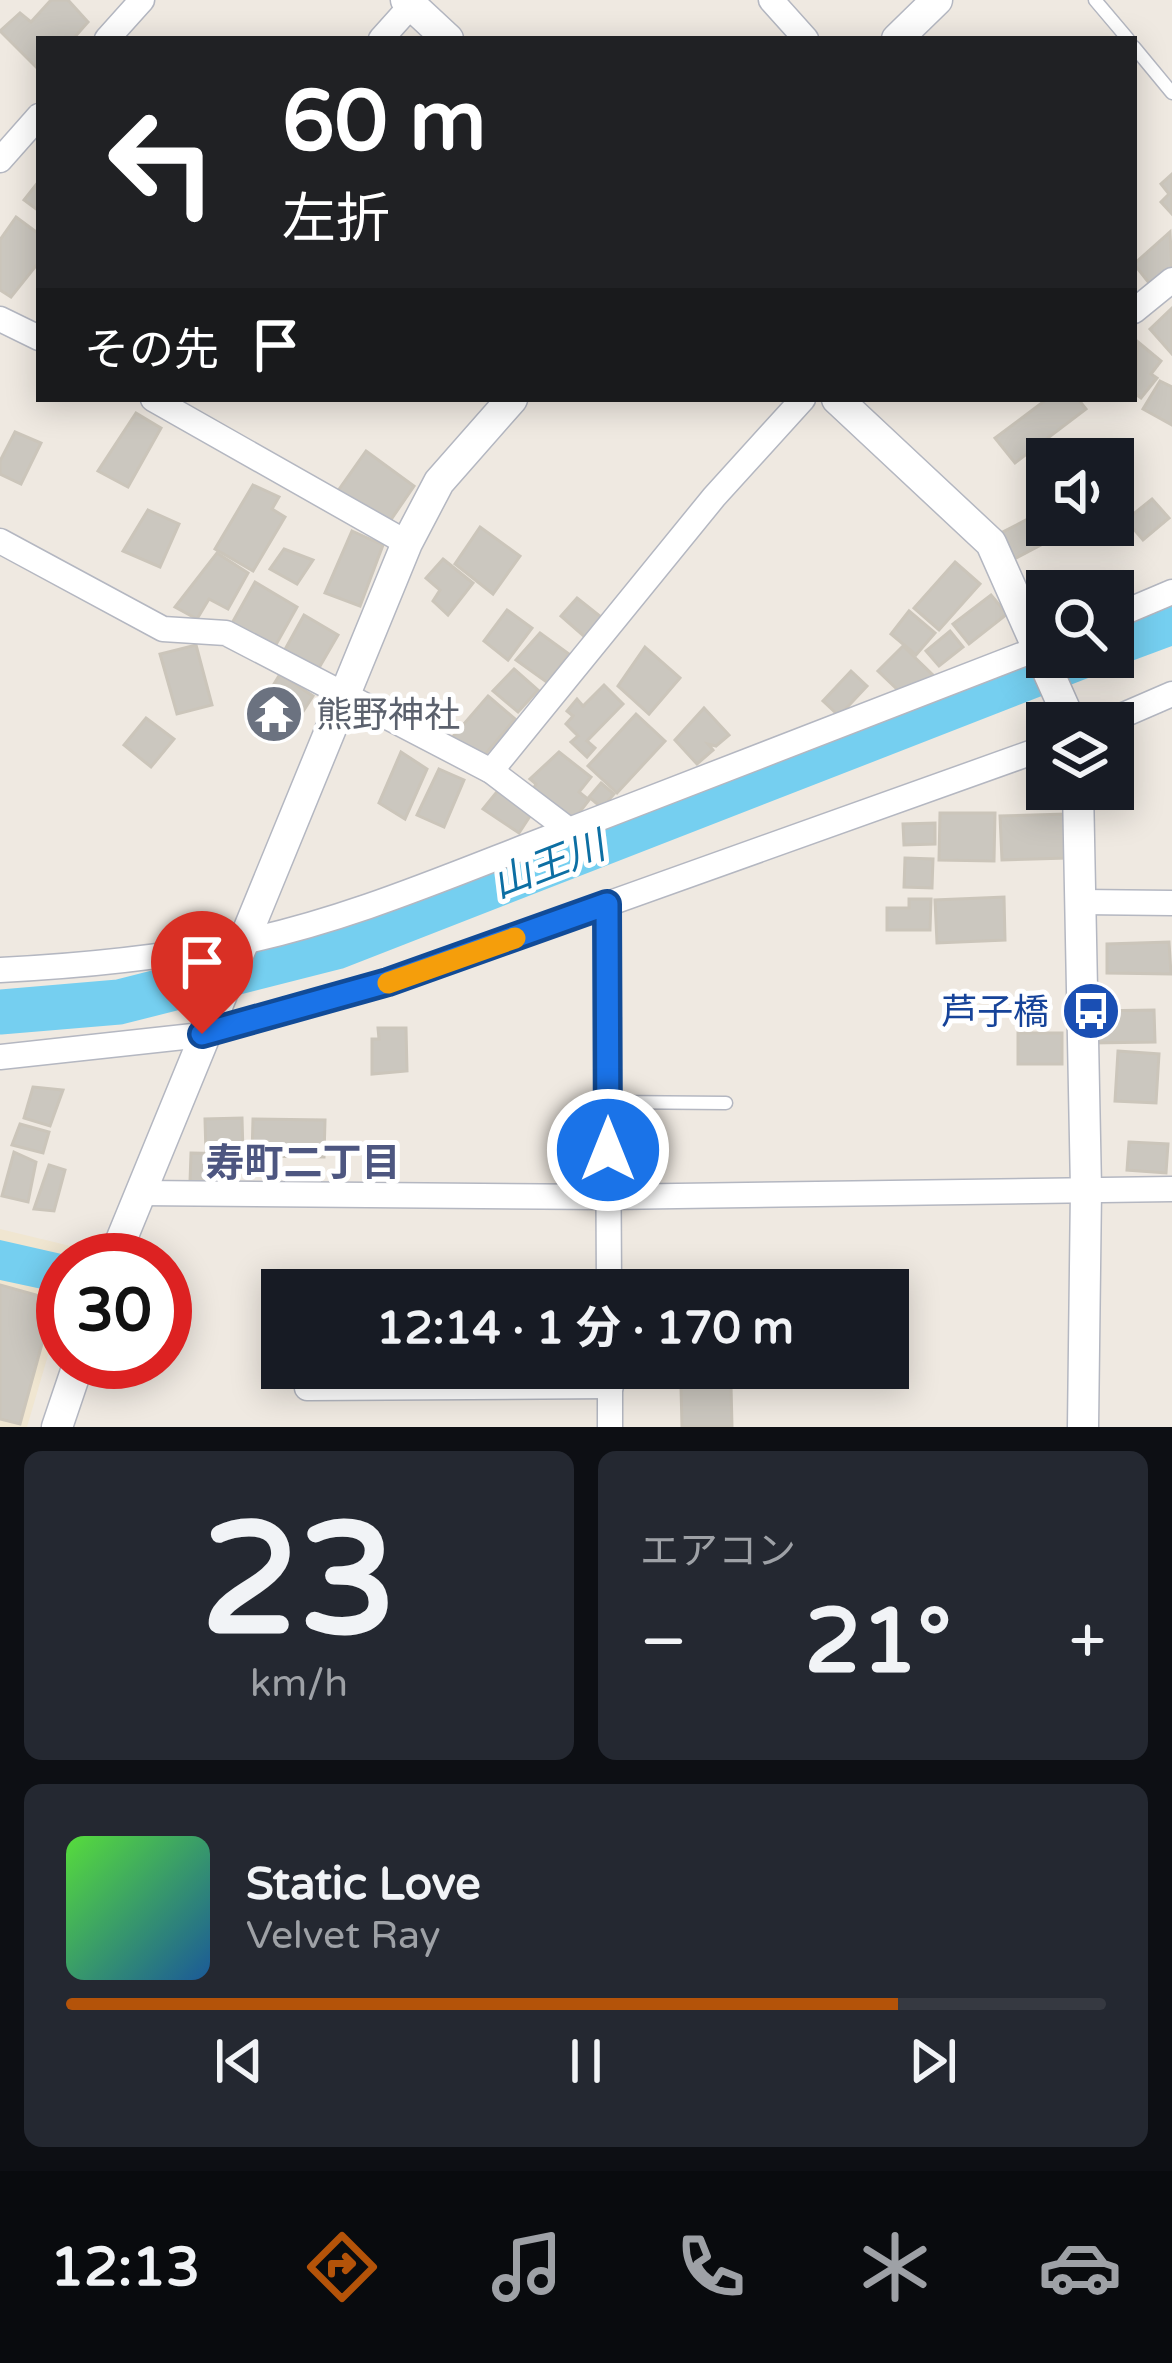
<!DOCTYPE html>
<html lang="ja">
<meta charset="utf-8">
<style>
:root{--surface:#171b24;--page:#242831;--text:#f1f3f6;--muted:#9ea1a6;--line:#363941;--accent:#b45309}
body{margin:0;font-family:"Varela Round","Noto Sans JP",sans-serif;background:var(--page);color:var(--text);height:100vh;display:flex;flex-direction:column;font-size:45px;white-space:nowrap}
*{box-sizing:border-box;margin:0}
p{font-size:39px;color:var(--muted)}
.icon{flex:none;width:66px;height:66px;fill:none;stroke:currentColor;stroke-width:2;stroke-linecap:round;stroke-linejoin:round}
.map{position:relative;height:1427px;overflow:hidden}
.side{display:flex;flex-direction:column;gap:24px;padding:24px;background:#0d0f14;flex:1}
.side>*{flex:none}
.guide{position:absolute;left:36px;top:36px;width:1101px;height:366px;border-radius:0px;box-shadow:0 6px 30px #0003;background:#202124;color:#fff;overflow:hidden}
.tools{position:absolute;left:1026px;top:438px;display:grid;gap:24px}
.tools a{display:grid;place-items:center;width:108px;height:108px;border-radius:0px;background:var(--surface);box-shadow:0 6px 30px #0003;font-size:60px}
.speed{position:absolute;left:36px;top:1233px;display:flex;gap:24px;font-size:60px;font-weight:700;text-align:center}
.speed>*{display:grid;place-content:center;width:156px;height:156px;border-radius:50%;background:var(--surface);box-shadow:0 6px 30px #0003;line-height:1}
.speed .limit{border:18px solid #d22;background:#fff;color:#111}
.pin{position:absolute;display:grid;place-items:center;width:102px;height:102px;color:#fff;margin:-123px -51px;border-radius:50% 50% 50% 0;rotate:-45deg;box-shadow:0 0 12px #0007}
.pin .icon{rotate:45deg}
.me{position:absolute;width:132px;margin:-66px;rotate:0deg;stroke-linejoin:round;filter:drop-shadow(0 0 9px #0008)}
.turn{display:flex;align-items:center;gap:42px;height:252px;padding:0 48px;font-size:54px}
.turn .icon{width:156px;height:156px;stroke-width:2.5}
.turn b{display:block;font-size:84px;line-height:102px}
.then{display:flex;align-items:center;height:114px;padding:0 48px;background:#0003;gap:24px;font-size:45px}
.big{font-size:90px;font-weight:700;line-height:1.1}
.side .tile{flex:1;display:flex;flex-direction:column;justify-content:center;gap:18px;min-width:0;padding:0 42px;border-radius:18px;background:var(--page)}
.side .dial{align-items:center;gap:0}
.dial b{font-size:156px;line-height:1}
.song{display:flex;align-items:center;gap:36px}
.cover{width:144px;height:144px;border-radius:18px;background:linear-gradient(135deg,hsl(110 70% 55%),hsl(210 70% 35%))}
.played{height:12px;border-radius:6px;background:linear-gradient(90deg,var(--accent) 80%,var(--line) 80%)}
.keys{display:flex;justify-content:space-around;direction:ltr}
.heat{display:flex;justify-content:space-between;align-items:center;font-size:66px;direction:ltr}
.side .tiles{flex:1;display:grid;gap:24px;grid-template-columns:1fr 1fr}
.tile:last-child{grid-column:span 2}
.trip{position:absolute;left:261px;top:1269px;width:648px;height:120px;border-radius:0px;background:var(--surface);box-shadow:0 6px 30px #0003;font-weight:700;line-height:120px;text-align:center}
.menu{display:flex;height:192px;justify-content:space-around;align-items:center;background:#090b0e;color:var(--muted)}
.menu .icon{width:84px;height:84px}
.menu .selected{color:var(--accent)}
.menu b{font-size:54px;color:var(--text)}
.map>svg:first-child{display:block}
.education{fill:#f0e6d1}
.water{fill:#75cff0}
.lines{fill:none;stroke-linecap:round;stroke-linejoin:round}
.river{stroke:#75cff0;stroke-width:45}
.building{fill:#cbc7bf;stroke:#cbc5ba;stroke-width:3}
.service-casing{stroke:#b4b7c1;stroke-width:15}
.minor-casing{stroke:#b4b7c1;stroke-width:27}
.tertiary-casing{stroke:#b4b7c1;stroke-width:33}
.service{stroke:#fff;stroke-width:12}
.minor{stroke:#fff;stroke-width:24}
.tertiary{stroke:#fff;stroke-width:30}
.route-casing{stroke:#114b97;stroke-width:30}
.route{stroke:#1a73e8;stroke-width:21}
.slow{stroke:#f59e0b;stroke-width:21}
.labels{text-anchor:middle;stroke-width:10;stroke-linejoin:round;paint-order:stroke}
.worship-label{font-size:36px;fill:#5b616d;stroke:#fff;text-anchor:start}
.transit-label{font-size:36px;fill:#164399;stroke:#fff;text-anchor:end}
.water-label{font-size:39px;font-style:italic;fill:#0d6fa3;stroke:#fff}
.neighbourhood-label{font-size:39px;font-weight:bold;fill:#4d5680;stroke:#fff}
</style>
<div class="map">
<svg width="1172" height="1427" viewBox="0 0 1172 1427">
<rect width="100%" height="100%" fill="#efe9e1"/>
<path class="education" d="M0,1229l83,20 -4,11h-16v44l-36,123h-27z"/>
<path class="water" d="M0,1240l66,15 -10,37 -56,-12z"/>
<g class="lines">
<g class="river">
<path d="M1113,644l59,-22"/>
<path d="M0,1012l119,-10 217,-55 744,-290"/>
</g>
</g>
<g class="building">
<path d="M51,0h17l20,22 -15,17h-34v31l-39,-39 20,-18 11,9z"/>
<path d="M1172,174v40l-11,-12 8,-8 -8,-10z"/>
<path d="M39,181v30l-15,-11z"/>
<path d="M16,217l23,17v28l-28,35 -11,-7v-50z"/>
<path d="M1170,232l2,39 -19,17 -19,-24z"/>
<path d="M1172,308v46l-22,-25z"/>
<path d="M1138,342l23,19 -10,13 6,4 -16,20 -7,-5z"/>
<path d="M1160,381l12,6v38l-29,-16z"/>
<path d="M1047,399h31l8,10 -71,54 -20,-25z"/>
<path d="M136,413l25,15 -33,59 -30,-16z"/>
<path d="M15,432l26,11 -20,41 -21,-10v-13z"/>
<path d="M366,451l48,35 -28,41 -51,-32z"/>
<path d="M253,485l26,12 -7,12 13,8 -32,54 -38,-22z"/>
<path d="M1152,499l17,19 -26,22 -17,-20z"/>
<path d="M1047,509v16h10l5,9 -48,25 -13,-26z"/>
<path d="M148,510l31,14 -19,43 -37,-16z"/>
<path d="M480,527l40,29 -27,38 -38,-30z"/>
<path d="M352,531l31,14 -23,61 -35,-13z"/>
<path d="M284,549l29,11 -16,24 -27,-15z"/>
<path d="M217,553l31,20 -20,36 -19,-10 -12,20 -22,-12z"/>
<path d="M443,559l30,24 -25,32 -15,-14 7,-11 -14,-12z"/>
<path d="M955,562l25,22 -41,46 -25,-22z"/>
<path d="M255,582l42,25 -24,43 -42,-25z"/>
<path d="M991,595l16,19 -38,30 -16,-20z"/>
<path d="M577,598l24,19 -16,20 -24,-21z"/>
<path d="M507,610l25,18 -24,32 -24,-19z"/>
<path d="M909,611l26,22 -19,22 -25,-21z"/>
<path d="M304,615l34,20 -22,38 -34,-18z"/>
<path d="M950,631l13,16 -24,19 -13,-15z"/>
<path d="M540,633l29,21 -21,29 -32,-23z"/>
<path d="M196,645l16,60 -35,9 -17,-60z"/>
<path d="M903,646l32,31 -35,15 -22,-21z"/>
<path d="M645,647l35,31 -31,36 -31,-28z"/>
<path d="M514,669l24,21 -20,22 -25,-21z"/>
<path d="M851,671l16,15 -28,30 -16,-15z"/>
<path d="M280,674l33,22 -18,28 -32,-22z"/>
<path d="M604,685l19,19 -36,37 8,7 -8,9 -16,-15 7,-6 -12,-12 7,-8 -6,-5 10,-12 6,7z"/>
<path d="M488,696l27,23 -37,44 -28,-23z"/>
<path d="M704,708l25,27 -13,11 -8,-2 5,6 -16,14 -22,-24z"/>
<path d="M636,714l29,27 -48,52 -29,-27z"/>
<path d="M146,718l28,21 -23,28 -27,-22z"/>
<path d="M401,752l26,17 -22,50 -26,-16z"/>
<path d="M559,752l32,25 -12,15 10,8 -17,22 -40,-31 4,-7 -6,-5z"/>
<path d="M439,769l25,11 -20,47 -27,-12z"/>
<path d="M601,783l13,11 -12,14 -13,-11z"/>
<path d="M500,788l32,25 -13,20 -36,-24z"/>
<path d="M940,813h55l-1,48 -55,-1z"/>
<path d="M1065,814l2,44 -65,2 -2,-44z"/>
<path d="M935,823v21l-31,1 -1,-21z"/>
<path d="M905,858l28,1 -1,29 -28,-1z"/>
<path d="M1004,897l1,43 -68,3 -2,-43z"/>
<path d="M909,899h22l-1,31h-43v-22h22z"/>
<path d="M1169,942l2,32 -64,-1v-29z"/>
<path d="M1154,1010l1,32 -63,1 -1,-32z"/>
<path d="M378,1028h28l1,43 -35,3v-35h7z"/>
<rect x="1018" y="1033" width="44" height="31"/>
<path d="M1118,1051l41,3 -3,49 -41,-2z"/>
<path d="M33,1087l30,3 -13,36 -26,-8z"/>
<path d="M242,1118l1,35 -37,1 -1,-35z"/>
<path d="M253,1119l72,1 -1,37 -72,-1z"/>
<path d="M20,1124l29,8 -6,21 -31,-8z"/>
<path d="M1129,1142l39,2 -2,29 -39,-3z"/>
<path d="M14,1152l22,10 -8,40 -26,-6z"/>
<path d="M191,1153l46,1 -1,29 -46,-1z"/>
<path d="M49,1165l16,5 -11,41 -20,-2z"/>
<path d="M469,1277l1,13h-33v-12z"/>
<path d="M0,1285l54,15 -34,124 -20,-5z"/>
<path d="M731,1386l1,41h-50l-1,-40z"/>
</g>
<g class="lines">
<defs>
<g id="service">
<path d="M1095,0l33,39"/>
<path d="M1134,47l38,46"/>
<path d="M608,1102l118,1"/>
</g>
<g id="minor">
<path d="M771,0l35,39"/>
<path d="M107,39l35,-39"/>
<path d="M381,39l35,-39"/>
<path d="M0,160l39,-44"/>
<path d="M1134,311l38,-31"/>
<path d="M0,319l39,19"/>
<path d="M153,399l254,144"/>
<path d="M0,541l163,88 63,4 265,138 78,59 478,-185"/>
<path d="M1113,617l59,-25"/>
<path d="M1105,723l67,-29"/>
<path d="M491,771l223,-274 89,-98"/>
<path d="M1082,902l90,1"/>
<path d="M607,904l2,386"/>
<path d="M0,970c80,-4 159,-12 237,-27 114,-23 223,-72 332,-113"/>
<path d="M0,1057l202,-22 187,-53 658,-235"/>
<path d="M139,1193l469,4 564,-8"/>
<path d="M307,1388l304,-2"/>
<path d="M610,1427v-59"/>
</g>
<g id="tertiary">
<path d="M406,0l42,39"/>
<path d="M897,39l40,-39"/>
<path d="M837,399l154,144 80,180"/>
<path d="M1078,789l8,400 -3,238"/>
<path d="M113,1260l294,-717 32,-61 73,-83"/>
<path d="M57,1427l22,-65"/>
</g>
</defs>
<use href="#service" class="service-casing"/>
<use href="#minor" class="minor-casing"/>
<use href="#tertiary" class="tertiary-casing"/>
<use href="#service" class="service"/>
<use href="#minor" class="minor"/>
<use href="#tertiary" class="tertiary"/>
</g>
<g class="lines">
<defs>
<path id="route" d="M202,1034l186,-52 219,-78 1,246"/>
</defs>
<use href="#route" class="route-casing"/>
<use href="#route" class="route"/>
<path class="slow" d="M388,983l127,-45"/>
</g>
<defs>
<symbol id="temple-disc" viewBox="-11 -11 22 22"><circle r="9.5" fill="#6b7280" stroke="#fff"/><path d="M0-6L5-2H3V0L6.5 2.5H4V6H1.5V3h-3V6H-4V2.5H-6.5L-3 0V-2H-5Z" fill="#fff"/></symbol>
<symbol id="bus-disc" viewBox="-11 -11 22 22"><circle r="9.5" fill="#1a4fb4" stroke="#fff"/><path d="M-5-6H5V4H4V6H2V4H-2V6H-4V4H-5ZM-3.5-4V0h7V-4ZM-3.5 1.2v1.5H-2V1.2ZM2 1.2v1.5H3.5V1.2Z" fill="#fff"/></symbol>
</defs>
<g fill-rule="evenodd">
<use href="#temple-disc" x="241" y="681" width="66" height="66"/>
<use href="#bus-disc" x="1058" y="978" width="66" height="66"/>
</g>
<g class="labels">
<g class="worship-label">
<text x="316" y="727">熊野神社</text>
</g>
<g class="transit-label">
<text x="1049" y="1024">芦子橋</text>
</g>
<g class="water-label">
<text transform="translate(548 864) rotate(-21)" y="14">山王川</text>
</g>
<g class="neighbourhood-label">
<text x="303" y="1176">寿町二丁目</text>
</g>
</g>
</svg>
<div class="tools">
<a><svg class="icon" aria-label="sound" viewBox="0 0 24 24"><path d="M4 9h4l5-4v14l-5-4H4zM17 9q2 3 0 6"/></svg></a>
<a><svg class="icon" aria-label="search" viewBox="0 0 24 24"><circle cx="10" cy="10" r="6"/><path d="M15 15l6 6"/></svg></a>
<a><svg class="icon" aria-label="layers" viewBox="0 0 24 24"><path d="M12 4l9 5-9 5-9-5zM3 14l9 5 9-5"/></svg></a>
</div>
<div class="speed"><div class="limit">30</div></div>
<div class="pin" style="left:202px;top:1034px;background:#d93025"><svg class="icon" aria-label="arrive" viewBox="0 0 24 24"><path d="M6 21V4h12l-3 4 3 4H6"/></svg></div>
<svg class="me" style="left:608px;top:1150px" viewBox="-20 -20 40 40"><circle r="17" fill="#1a73e8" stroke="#fff" stroke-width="3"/><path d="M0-11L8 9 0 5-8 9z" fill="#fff"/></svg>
<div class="trip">12:14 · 1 分 · 170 m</div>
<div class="guide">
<div class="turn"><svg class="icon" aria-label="left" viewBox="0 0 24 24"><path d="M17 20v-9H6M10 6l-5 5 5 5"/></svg><div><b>60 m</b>左折</div></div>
<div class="then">その先<svg class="icon" aria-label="arrive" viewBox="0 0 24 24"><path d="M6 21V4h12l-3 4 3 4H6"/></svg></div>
</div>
</div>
<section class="side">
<div class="tiles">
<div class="tile dial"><b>23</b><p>km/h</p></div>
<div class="tile"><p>エアコン</p>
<div class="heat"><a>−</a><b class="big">21°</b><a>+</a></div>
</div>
<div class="tile">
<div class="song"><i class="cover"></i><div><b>Static Love</b><p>Velvet Ray</p></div></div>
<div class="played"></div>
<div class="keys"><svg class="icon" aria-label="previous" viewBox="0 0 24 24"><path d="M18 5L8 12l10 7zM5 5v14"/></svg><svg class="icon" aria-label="pause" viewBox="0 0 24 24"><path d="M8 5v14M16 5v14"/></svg><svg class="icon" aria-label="next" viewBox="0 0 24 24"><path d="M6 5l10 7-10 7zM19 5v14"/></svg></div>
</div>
</div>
</section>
<nav class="menu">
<b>12:13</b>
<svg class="icon selected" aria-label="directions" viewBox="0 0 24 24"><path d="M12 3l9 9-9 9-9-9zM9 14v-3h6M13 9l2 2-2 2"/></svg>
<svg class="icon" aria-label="music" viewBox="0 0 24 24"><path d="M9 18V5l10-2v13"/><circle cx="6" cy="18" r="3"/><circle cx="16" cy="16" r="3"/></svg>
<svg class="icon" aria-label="phone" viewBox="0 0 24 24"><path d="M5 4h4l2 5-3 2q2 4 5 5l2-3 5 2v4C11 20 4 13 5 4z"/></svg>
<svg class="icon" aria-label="climate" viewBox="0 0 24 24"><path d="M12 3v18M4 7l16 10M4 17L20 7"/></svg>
<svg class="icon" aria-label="car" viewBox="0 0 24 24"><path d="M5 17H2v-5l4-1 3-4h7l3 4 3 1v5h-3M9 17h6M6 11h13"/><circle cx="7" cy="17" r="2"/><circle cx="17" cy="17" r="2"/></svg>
</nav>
